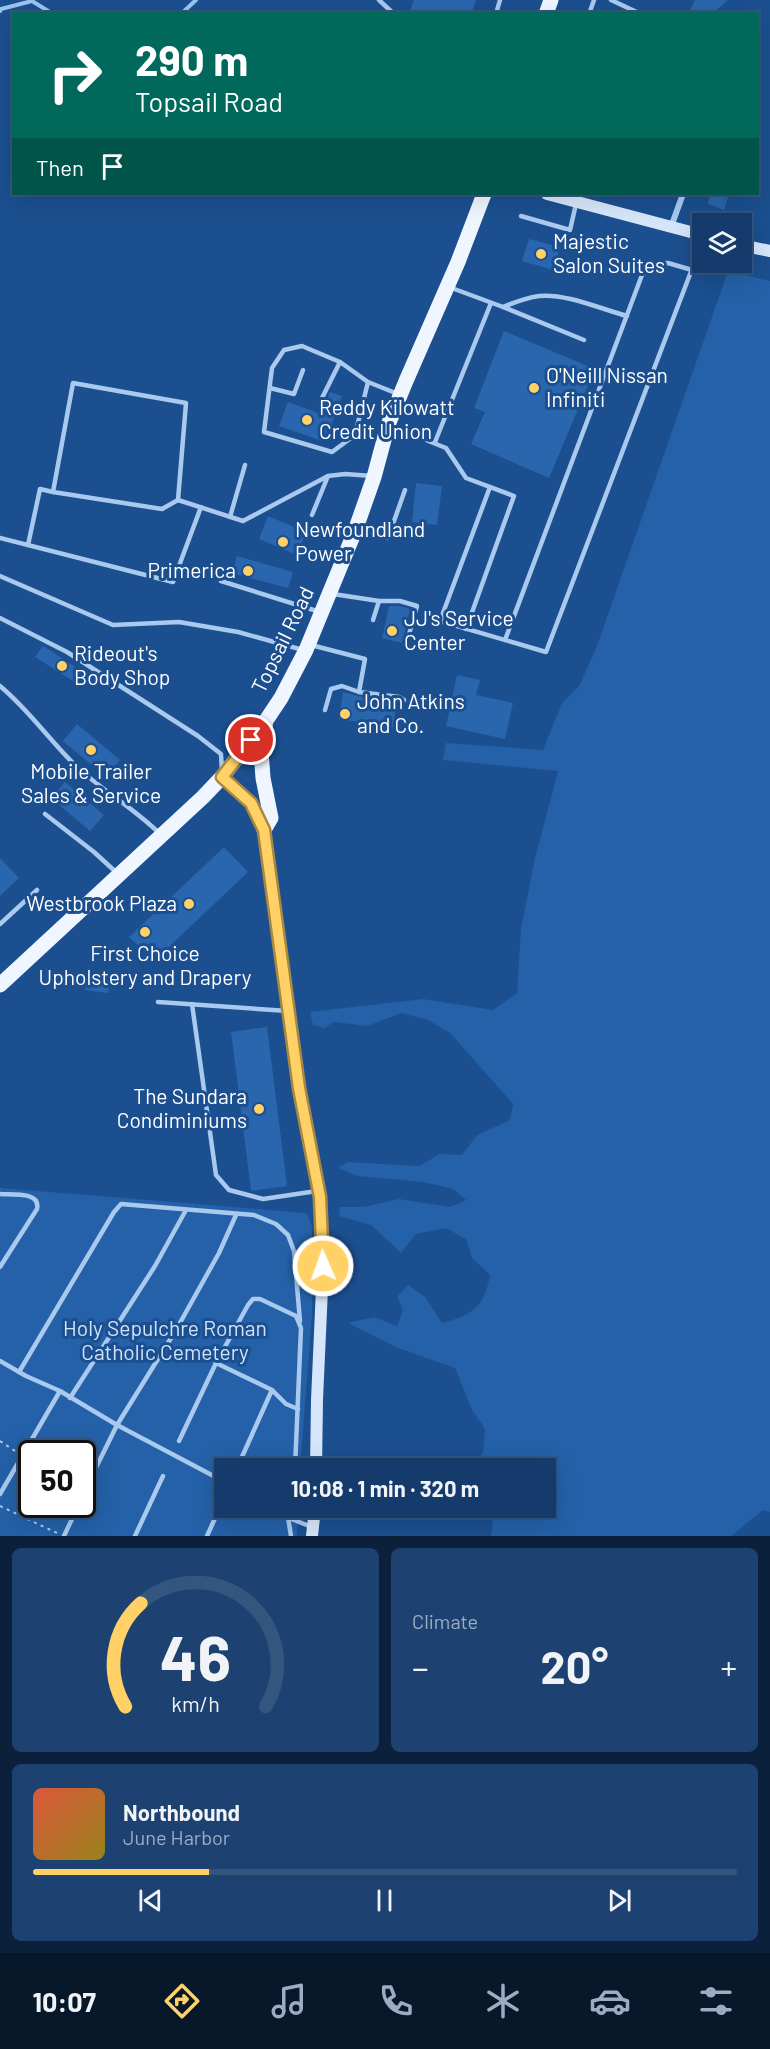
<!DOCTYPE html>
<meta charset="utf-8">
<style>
:root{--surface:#143b6b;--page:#1d4271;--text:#f1f3f6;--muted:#9dadc1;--line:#33557e;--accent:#ffd166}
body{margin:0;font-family:Barlow,sans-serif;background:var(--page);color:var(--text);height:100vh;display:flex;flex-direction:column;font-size:22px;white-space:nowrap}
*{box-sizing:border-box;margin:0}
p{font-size:20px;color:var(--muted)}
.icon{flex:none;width:33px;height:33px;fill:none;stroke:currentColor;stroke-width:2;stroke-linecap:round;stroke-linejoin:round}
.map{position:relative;height:1536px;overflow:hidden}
.side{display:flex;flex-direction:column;gap:12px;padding:12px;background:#0b203b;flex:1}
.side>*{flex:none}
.guide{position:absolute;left:12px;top:12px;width:747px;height:183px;border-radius:0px;box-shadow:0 6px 24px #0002,0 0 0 2px var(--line);background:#00695c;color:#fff;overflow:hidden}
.buttons{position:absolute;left:692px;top:213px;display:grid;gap:12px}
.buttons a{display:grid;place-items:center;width:60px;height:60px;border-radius:0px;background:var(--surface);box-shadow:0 6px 24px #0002,0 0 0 2px var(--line);font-size:30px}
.speed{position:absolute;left:18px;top:1440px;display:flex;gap:12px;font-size:30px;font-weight:700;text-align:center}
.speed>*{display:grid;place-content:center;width:78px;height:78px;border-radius:50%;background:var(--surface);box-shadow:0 6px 24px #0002,0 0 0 2px var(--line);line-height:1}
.speed .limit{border:3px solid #111;border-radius:9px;background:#fff;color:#111}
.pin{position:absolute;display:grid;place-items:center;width:51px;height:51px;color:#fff;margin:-26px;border:3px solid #fff;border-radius:50%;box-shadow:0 2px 6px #0007}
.me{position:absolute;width:66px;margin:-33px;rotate:358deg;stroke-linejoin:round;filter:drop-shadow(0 0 4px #0008)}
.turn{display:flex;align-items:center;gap:21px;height:126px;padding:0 24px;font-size:27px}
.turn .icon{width:78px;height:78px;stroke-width:2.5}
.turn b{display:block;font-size:42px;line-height:51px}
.then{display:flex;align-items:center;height:57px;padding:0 24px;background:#0003;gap:12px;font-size:22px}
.big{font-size:45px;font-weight:700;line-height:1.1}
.side .card{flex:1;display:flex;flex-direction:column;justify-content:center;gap:9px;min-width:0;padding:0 21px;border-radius:9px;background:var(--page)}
.side .dial{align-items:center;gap:0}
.dial svg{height:156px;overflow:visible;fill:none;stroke:var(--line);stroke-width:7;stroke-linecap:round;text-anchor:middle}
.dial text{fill:var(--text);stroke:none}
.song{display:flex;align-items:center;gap:18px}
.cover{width:72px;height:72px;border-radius:9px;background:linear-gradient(135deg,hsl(10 70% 55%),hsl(50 70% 35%))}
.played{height:6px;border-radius:3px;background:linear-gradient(90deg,var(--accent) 25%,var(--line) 25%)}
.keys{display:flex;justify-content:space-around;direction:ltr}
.heat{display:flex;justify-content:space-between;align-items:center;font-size:33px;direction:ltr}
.side .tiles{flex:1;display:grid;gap:12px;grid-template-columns:1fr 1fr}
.card:last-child{grid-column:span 2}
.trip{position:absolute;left:214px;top:1458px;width:342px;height:60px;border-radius:0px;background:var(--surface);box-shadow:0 6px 24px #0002,0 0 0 2px var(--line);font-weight:700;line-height:60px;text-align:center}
.dock{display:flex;height:96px;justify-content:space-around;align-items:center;background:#08182b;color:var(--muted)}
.dock .icon{width:42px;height:42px}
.dock .on{color:var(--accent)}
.dock b{font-size:27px;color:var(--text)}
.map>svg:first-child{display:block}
.green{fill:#2461a8;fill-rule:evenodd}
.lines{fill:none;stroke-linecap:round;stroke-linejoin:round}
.stream{stroke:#9cc4f0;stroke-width:4}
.building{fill:#2a66ad}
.path{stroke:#a9c9ee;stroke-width:2;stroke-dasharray:3 4.5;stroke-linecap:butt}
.lane{stroke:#a9c9ee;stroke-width:4.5}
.street{stroke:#a9c9ee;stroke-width:6}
.secondary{stroke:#d6e6fa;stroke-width:12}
.primary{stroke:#f0f6ff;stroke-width:15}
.route-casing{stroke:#a68842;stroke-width:15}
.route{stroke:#ffd166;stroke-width:10}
.poi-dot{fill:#ffd166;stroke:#1b4f8f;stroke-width:2}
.labels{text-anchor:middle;stroke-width:6;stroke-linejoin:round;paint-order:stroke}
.poi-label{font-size:21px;fill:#fff;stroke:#1b4f8f;text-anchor:start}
.street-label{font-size:21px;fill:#fff;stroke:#1b4f8f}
.park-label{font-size:21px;fill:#cfe3fa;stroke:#1b4f8f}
</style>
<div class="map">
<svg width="770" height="1536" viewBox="0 0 770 1536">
<rect width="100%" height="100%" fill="#1b4f8f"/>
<g class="green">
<path d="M728,271l42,10v1231l-7,-2 -32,26h-240l3,-22 -3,-6h55v-40h-73l-1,-1 11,-14 2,-24 -13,-19 -17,-42 -57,-20 -50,-25 26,-6 23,9 6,-16 -6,-13 11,-12 17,12 17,26c31,-8 42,-16 48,-48l-18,-17 -6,-19 -20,-11 -30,6 -15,19 -30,-28 -32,-9 1,-9h24l35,-8 51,8 16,-7 -13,-11 -30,-7 -66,-6 -19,-8 9,-6 72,4 21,-12 22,1 15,-20 33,-15 3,-16 -63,-71 -22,-13 -26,-7 -35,13 -33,-4 -10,6 -11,-3 -3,-13 113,-13 70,11 24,-17 4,-64 14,-71 23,-87 -115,-11 3,-17 97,7 19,-47 17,-17 18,-40z"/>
<path d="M0,1188l307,25 5,14v88l-12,153h-75v40h72v28h-297zM32,1454h50v50h-50z"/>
</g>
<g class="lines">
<g class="stream">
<path d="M0,11l1,-2 31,-8 21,13"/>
<path d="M181,14l15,-14"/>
</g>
</g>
<g class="building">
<path d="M414,0h62l-5,14h-62z"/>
<path d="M695,0h33l-16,14h-21l1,-3 -2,-1z"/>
<path d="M710,194h19l-5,16 -16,-6z"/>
<path d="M529,239l31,8 -7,23 -31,-9z"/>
<path d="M504,331l91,38 -46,109 -78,-34 14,-32 -11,-4z"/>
<path d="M330,392l12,4 -17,46 -46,-16 9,-24 33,12z"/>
<path d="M416,483l26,3 -5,39 -25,-3z"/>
<path d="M268,516l38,16 -9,23 -38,-16z"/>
<path d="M237,556l56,16 -5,16 -56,-15z"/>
<path d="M389,606h10l11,3 -8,34 -20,-5z"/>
<path d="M43,646l37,24 -7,11 -38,-24z"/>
<path d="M457,675l23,5 -4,15 37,8 -8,36 -59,-13z"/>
<path d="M343,692l15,4 39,5 -4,26 -54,-8z"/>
<path d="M77,724l43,36 -14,17 -43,-36z"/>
<path d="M65,782l39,33 -14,16 -39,-33z"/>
<path d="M224,847l24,25 -94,89 -25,-24z"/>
<path d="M0,858l19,20 -19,18z"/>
<path d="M88,973l23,4 -3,16 -23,-3z"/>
<path d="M267,1027l20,159 -36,5 -20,-159z"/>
</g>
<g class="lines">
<g class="path">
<path d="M0,1441l15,10"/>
<path d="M0,1506l57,27"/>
</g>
<g class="lane">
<path d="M379,0l15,14"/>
<path d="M611,0l30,14"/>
<path d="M496,14l4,-14"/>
<path d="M589,14l5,-14"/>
<path d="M521,216l49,14 6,-26"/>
<path d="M449,287l54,20c12,-5 23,-9 36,-11 26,-3 62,13 88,20"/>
<path d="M503,307l81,33"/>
<path d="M368,382l-13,53 -23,17 -68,-20 8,-64 12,-18 18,-4 38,16 28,20 30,12"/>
<path d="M270,388l24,6 9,-24"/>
<path d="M320,402l20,-40"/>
<path d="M391,426l55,22 20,30 48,18 -48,133"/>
<path d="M435,442l56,-139"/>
<path d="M490,487l-50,134 106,31 154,-404"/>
<path d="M178,500l-16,9 -109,-17 20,-109 113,20 -8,97 65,21 85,-45"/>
<path d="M312,515l16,-39 17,-2 27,2"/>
<path d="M230,517l15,-52"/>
<path d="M358,532l30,6 17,-48"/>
<path d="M0,538l173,44 28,-75"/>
<path d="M28,545l12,-56 13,3"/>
<path d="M0,576l113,49 66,-3 59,10 65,18"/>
<path d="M221,581l99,31"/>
<path d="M333,594l46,7 -6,19"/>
<path d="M379,601h21l17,5 -11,39"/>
<path d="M0,618l67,34 131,84 23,18 1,17"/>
<path d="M505,640l137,-365 11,-11 15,-1 24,7"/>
<path d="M311,645l54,14 -6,33 40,5 5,3"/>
<path d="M0,686c29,24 50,55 77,81 26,24 58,42 83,67"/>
<path d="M325,710l6,-21 11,-3 17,6"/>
<path d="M45,814l49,38 24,22"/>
<path d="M0,924l37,-34"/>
<path d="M158,1002l130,9"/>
<path d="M192,1004l24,171 13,15 34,9 54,-8"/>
<path d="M0,1194c11,1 41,-3 37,15l-37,58"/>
<path d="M0,1361l26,15 34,15 57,34 108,57"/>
<path d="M216,1363l56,27 14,14 12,5"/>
<path d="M19,1372l95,-160 7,-8 133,11 22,9 12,11 6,16 6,70"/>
<path d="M70,1398l85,-132 31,-56"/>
<path d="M179,1441l37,-78 32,-58 5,-6h7l36,17 5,12 -6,140"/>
<path d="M237,1468l35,-78"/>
<path d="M0,1494l60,-103"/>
<path d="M82,1496l35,-71 59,-95 43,-77 17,-38"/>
<path d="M271,1508l23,12 18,7"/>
<path d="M289,1508l-1,9 3,19"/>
<path d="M64,1536l15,-32"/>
<path d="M135,1536l28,-60"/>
<path d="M207,1536l18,-40"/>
</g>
<path class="street" d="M671,227l12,-33"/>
<g class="secondary">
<path d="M547,194l155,41"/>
<path d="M741,245l29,6"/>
<path d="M222,777l29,26 13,27 35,258 21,109 3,69 -6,134 -1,68"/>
<path d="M312,1536l3,-28"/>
</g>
<g class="primary">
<path d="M546,14l5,-14"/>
<path d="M264,830l7,-12 -8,-40 -2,-27 5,-14 -1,-15"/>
<path d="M0,985l203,-188 19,-20 43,-55 16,-24 25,-48 49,-119 19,-54 14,-52 18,-44 52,-119 26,-68"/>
</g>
</g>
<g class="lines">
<defs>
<path id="route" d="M251,740l-29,37 29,26 13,27 35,258 21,109 3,69"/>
</defs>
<use href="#route" class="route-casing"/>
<use href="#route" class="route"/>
</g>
<g class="poi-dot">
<circle cx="541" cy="254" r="6"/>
<circle cx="534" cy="388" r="6"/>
<circle cx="307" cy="420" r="6"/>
<circle cx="283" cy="542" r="6"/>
<circle cx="248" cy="571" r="6"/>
<circle cx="392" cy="631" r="6"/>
<circle cx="62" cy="666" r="6"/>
<circle cx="345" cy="714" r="6"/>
<circle cx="91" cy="750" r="6"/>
<circle cx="189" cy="904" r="6"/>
<circle cx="145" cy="932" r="6"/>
<circle cx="259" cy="1109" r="6"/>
</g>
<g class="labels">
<g class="poi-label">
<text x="553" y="249">Majestic<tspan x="553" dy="24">Salon Suites</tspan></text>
<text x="546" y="383">O'Neill Nissan<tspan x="546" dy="24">Infiniti</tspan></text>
<text x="319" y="415">Reddy Kilowatt<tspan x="319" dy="24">Credit Union</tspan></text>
<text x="295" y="537">Newfoundland<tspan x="295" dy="24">Power</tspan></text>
<text x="236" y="578" text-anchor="end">Primerica</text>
<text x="404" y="626">JJ's Service<tspan x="404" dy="24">Center</tspan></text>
<text x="74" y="661">Rideout's<tspan x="74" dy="24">Body Shop</tspan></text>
<text x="357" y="709">John Atkins<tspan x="357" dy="24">and Co.</tspan></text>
<text x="91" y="779" text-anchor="middle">Mobile Trailer<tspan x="91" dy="24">Sales &amp; Service</tspan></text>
<text x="177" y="911" text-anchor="end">Westbrook Plaza</text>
<text x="145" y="961" text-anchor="middle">First Choice<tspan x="145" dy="24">Upholstery and Drapery</tspan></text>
<text x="247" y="1104" text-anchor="end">The Sundara<tspan x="247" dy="24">Condiminiums</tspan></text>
</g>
<g class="street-label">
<text transform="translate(283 640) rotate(-64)" y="7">Topsail Road</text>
</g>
<g class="park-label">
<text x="165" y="1336">Holy Sepulchre Roman<tspan x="165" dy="24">Catholic Cemetery</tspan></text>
</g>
</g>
</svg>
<div class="buttons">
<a><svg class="icon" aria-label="layers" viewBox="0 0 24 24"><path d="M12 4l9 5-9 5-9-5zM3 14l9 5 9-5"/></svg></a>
</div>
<div class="speed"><div class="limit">50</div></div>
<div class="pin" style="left:251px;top:740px;background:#d93025"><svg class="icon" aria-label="arrive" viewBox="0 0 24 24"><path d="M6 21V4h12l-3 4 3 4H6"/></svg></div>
<svg class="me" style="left:323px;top:1266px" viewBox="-20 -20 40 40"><circle r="17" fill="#ffd166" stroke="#fff" stroke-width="3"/><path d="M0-11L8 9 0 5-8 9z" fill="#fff"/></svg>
<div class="trip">10:08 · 1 min · 320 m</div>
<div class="guide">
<div class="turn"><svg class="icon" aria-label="right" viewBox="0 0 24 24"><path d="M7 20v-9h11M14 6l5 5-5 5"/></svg><div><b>290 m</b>Topsail Road</div></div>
<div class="then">Then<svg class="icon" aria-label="arrive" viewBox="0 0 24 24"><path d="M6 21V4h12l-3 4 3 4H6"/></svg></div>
</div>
</div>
<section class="side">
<div class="tiles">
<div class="card dial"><svg viewBox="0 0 100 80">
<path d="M14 69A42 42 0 1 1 86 69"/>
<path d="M14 69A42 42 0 0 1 22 16" stroke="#ffd166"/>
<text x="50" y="56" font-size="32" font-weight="700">46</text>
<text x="50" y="72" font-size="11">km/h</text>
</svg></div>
<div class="card"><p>Climate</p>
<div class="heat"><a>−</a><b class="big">20°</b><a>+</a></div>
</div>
<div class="card">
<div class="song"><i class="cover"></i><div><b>Northbound</b><p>June Harbor</p></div></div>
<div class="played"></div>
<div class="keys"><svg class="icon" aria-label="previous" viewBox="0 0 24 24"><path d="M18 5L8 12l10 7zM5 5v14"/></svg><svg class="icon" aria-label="pause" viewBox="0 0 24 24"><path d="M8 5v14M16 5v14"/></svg><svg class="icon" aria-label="next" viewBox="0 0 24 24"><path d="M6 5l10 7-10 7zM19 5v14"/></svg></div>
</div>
</div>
</section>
<nav class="dock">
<b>10:07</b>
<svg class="icon on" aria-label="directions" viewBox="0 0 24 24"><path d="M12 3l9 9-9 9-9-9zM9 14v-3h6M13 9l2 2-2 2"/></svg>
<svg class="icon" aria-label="music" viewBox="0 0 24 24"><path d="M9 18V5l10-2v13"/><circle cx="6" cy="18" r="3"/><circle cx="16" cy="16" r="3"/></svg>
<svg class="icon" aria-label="phone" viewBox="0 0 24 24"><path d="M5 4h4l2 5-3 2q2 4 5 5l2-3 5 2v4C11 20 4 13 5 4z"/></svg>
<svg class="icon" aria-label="climate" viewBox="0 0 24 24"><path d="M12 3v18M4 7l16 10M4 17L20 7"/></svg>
<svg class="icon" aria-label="car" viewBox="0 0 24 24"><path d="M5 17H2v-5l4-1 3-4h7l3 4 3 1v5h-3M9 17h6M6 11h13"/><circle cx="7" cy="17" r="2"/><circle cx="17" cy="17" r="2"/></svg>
<svg class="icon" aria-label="filters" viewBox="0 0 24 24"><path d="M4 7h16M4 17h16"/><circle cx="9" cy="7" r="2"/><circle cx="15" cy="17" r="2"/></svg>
</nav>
